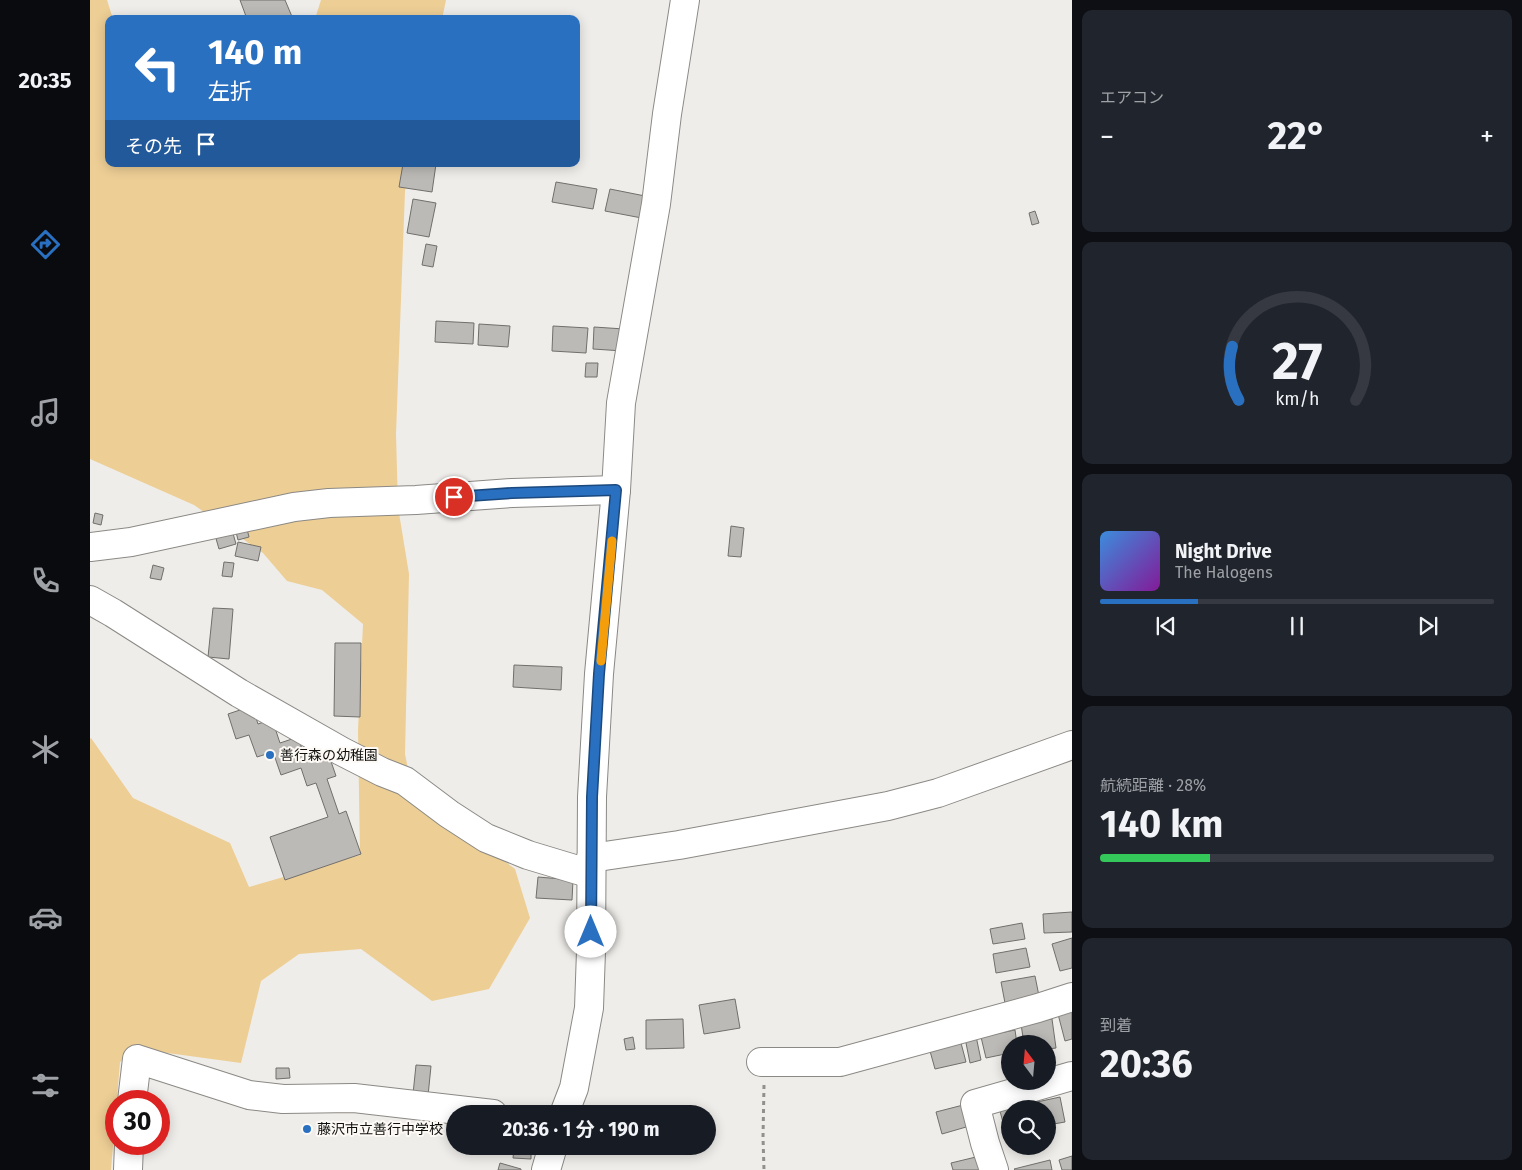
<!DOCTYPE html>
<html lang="ja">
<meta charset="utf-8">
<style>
:root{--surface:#171b24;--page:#20242c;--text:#f1f3f6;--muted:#9ea1a6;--line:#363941;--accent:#2a70c1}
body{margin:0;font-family:"Fira Sans","Noto Sans JP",sans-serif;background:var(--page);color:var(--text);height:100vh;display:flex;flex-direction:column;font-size:19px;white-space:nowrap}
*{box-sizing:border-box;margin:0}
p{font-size:16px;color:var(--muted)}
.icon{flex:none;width:28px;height:28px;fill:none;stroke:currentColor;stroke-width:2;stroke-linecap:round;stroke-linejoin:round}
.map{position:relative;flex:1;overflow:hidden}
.side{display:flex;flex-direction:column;gap:10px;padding:10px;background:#0d0f14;width:450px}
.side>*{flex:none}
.guide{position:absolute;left:15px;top:15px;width:475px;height:152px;border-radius:10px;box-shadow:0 2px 12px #0003;background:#2a70c1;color:#fff;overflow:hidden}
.needle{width:32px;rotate:344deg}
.tools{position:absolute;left:911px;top:1035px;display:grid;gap:10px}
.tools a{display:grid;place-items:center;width:55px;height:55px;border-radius:50%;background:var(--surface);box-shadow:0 2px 12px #0003;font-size:25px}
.speed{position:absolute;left:15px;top:1090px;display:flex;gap:10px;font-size:25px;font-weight:700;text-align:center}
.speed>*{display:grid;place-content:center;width:65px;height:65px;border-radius:50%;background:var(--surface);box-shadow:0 2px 12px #0003;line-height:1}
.speed .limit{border:8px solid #d22;background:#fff;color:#111}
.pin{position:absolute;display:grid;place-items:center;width:42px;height:42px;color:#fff;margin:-21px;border:2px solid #fff;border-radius:50%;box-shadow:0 1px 5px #0007}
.me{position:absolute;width:55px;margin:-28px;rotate:0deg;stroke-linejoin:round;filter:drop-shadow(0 0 4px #0008)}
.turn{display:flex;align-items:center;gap:18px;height:105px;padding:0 20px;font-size:22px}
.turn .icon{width:65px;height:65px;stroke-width:2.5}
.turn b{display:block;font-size:35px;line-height:42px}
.then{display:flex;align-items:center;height:48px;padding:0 20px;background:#0003;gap:10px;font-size:19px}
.big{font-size:38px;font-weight:700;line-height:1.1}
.side .widget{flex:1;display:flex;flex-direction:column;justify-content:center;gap:8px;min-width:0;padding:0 18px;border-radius:10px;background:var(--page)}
.side .dial{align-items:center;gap:0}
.dial svg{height:130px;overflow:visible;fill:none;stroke:var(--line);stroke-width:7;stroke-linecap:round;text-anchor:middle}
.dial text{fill:var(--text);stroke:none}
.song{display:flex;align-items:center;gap:15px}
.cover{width:60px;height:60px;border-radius:8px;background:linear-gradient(135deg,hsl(210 70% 55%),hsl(290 70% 35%))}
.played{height:5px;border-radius:2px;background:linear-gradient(90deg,var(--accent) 25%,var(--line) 25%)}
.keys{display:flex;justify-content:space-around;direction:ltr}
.heat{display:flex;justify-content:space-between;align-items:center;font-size:28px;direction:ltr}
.charge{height:8px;border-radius:4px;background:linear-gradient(90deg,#34c759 28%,var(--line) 0)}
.trip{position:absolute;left:356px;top:1105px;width:270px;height:50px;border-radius:25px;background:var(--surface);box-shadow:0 2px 12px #0003;font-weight:700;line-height:50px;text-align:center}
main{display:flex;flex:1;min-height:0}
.menu{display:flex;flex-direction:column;width:90px;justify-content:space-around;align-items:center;background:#090b0e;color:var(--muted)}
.menu .icon{width:35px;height:35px}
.menu .current{color:var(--accent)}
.menu b{font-size:22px;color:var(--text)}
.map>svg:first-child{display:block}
.green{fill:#edce95}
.building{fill:#bcbab6;stroke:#716f6c}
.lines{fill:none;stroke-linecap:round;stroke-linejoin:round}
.minor-casing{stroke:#8b8985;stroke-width:30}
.path{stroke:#91908d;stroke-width:3;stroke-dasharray:4 4;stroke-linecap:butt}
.minor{stroke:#fff;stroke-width:28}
.route-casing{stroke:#1b497d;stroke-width:12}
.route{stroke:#2a70c1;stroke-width:9}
.slow{stroke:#f59e0b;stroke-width:9}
.poi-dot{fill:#2a70c1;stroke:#fdfaf6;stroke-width:2}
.labels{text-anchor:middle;stroke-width:4;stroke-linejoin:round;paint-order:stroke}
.poi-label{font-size:14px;fill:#0f0f0d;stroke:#fdfaf6;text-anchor:start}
</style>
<main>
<nav class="menu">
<b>20:35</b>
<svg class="icon current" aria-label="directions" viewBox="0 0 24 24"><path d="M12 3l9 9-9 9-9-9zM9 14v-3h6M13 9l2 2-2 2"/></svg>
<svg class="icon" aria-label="music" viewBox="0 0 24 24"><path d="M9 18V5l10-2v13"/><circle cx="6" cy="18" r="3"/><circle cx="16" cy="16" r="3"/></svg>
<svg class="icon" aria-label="phone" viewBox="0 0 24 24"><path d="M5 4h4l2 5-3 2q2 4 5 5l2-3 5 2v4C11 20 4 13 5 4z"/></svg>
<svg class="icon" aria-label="climate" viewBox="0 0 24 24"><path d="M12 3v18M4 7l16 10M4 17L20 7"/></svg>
<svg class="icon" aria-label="car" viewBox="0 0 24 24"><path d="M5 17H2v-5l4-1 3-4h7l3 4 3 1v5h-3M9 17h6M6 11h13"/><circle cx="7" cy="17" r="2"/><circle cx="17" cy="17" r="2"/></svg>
<svg class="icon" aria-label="filters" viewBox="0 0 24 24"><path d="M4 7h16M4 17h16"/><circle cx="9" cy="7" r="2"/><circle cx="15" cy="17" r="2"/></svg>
</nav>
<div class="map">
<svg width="982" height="1170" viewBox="0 0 982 1170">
<rect width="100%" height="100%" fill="#efede9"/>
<g class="green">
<path d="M0,0h17l6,19h-4v145h302l-6,27 -9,243 2,73 11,67 -4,180 10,50 61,36 39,29 15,49 -41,71 -57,12 -71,-52 -62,5 -38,27 -20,82 -103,-14 -18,13 -9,108h-21v-431l1,-1 42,60 97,45 19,44 111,-32 -2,-125 5,-106 -41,-34 -35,-9 -24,-28 -69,-48 -104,-46z"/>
<path d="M231,0h125l-4,19h-127z"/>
</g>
<g class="building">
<path d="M150,0h45l8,19h-46z"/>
<path d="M313,164h33l-4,28 -33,-5z"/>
<path d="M466,182l41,7 -4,20 -41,-7z"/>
<path d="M520,189l40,8 -3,22 -42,-8z"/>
<path d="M323,199l23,4 -7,34 -22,-4z"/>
<path d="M945,211l4,12 -7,2 -3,-12z"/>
<path d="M336,244l11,2 -4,21 -11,-2z"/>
<path d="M346,321l38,2 -1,21 -38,-2z"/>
<path d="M389,324l31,2 -2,21 -30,-2z"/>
<path d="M463,326l35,2 -2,25 -34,-2z"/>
<path d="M504,327l30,2 -1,22 -30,-2z"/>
<path d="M496,363h12l-1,14h-12z"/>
<path d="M5,513l8,2 -2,10 -8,-2z"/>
<path d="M641,526l13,2 -3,29 -13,-1z"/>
<path d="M157,529l2,8 -11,3 -2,-8z"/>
<path d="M142,530l4,14 -17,5 -4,-14z"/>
<path d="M148,542l23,5 -3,14 -23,-5z"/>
<path d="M134,562l10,1 -2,14 -10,-1z"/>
<path d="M63,565l11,3 -3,12 -11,-2z"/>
<path d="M123,608l20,1 -4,50 -21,-2z"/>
<path d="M245,643h26l-1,74 -26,-1z"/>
<path d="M424,665l48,2 -1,23 -48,-3z"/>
<path d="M162,706l6,18 14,-5 8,24 18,-6 5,15 22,-8 11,32 -9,3 12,35 7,-3 15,43 -76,26 -15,-43 58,-20 -12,-34 -9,3 -6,-18 -20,7 -8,-23 -16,5 -8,-22 -13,4 -8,-25z"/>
<path d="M448,877l35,3 -1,20 -36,-2z"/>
<path d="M982,912v20l-28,1 -1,-19z"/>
<path d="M932,923l3,16 -32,5 -3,-15z"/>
<path d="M982,938v30l-12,3 -8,-27z"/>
<path d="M936,948l4,19 -34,6 -3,-19z"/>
<path d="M945,976l4,20 -34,7 -4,-21z"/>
<path d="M645,999l5,29 -36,6 -5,-29z"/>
<path d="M982,1010v29l-7,2 -7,-27z"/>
<path d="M593,1019l1,29 -38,1v-29z"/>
<path d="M962,1019l4,29 -8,1v-5h-24l-3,-20z"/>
<path d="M925,1030l2,14h-7v9l-24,5 -5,-21z"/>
<path d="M886,1036l5,24 -11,3 -5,-25z"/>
<path d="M543,1037l2,12 -9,1 -2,-11z"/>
<path d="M871,1043l5,19 -31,7 -5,-18z"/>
<path d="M326,1065l15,1 -3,30 -15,-2z"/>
<path d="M186,1068h13l1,10 -14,1z"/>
<path d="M970,1097l5,25 -17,3v-16h-9l-2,-7z"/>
<path d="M941,1103l1,6h-22v29h-3l-7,-27z"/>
<path d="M877,1104l6,21 -31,9 -6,-22z"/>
<path d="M410,1146h31v13l-18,-1 1,-10z"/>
<path d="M890,1156l4,14h-31l-2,-7z"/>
<path d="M982,1156v14h-10l-3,-10z"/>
<path d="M960,1160l2,10h-37l-1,-1z"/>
<path d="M410,1163l21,6v1h-23z"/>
</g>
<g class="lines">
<defs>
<g id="minor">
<path d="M0,547l41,-5 163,-35 35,-4 87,-3 96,-7 104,-3"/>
<path d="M0,600l23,13 126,80 102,58 41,21 23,9 44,33 37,24 42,17 63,19"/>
<path d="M501,858l88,-13 209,-39 50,-13 134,-48"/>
<path d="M671,1062h79l198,-54 34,-11"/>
<path d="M42,1101l5,-42 112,36 34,4 71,-1 139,16"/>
<path d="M474,1114l10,-26 15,-80 2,-57 1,-154 7,-123 17,-184 5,-87 35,-199 11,-90 18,-114"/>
<path d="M38,1170l1,-26"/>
<path d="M456,1170l7,-24"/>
<path d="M904,1170l-9,-27 -10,-39 97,-28"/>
</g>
</defs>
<use href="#minor" class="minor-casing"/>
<path class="path" d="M674,1085l-1,52 1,33"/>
<use href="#minor" class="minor"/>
</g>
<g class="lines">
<defs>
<path id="route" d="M364,497l58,-4 104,-3 -17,184 -7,123 -1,135"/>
</defs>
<use href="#route" class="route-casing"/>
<use href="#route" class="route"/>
<path class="slow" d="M511,661l11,-120"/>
</g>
<g class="poi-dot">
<circle cx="180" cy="755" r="5"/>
<circle cx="217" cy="1129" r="5"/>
</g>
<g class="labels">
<g class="poi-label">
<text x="190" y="760">善行森の幼稚園</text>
<text x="227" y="1134">藤沢市立善行中学校</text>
</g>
</g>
</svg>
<div class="tools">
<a><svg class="needle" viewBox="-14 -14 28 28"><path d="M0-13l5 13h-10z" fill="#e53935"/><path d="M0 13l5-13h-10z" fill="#9ea1a6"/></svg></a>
<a><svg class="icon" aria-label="search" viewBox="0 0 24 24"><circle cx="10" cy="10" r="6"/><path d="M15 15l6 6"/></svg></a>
</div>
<div class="speed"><div class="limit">30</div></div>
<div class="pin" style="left:364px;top:497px;background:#d93025"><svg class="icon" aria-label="arrive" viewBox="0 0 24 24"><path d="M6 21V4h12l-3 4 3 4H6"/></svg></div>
<svg class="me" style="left:501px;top:932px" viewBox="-20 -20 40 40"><circle r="19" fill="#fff"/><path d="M0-13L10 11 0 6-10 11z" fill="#2a70c1"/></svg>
<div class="trip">20:36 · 1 分 · 190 m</div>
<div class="guide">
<div class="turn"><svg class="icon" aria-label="left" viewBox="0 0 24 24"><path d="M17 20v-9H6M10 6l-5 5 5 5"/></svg><div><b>140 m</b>左折</div></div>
<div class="then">その先<svg class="icon" aria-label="arrive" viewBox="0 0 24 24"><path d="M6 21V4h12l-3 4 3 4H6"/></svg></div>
</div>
</div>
<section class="side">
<div class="widget"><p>エアコン</p>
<div class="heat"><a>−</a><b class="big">22°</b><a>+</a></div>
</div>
<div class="widget dial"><svg viewBox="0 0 100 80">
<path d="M14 69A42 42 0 1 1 86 69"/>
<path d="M14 69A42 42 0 0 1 10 36" stroke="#2a70c1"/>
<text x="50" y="56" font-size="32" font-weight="700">27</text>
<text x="50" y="72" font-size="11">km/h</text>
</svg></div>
<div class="widget">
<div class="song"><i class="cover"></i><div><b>Night Drive</b><p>The Halogens</p></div></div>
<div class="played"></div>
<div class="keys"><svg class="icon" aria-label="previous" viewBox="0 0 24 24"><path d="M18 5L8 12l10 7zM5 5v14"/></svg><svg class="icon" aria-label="pause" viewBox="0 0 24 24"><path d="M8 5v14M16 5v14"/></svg><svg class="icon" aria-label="next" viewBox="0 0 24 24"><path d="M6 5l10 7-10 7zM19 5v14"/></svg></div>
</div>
<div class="widget"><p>航続距離 · 28%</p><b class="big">140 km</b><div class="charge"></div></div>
<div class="widget"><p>到着</p><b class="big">20:36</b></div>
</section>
</main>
